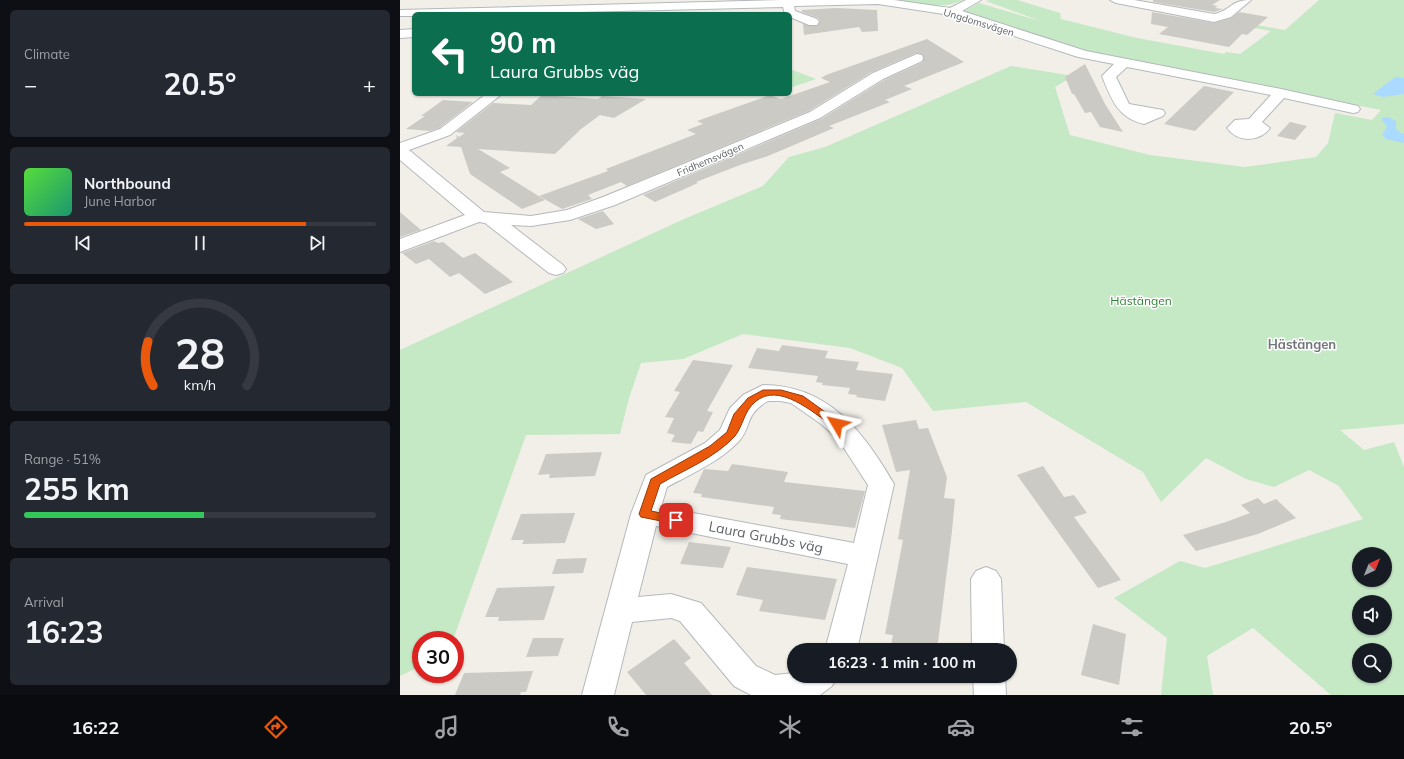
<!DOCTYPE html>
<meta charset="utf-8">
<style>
:root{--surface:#171b24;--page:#242831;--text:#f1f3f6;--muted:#9ea1a6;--line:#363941;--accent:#ea580c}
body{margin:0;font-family:Mulish,sans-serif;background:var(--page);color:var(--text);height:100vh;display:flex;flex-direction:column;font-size:15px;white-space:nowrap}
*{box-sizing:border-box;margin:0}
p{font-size:13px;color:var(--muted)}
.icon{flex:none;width:22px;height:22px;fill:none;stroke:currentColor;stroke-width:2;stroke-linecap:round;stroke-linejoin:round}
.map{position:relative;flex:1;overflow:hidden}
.side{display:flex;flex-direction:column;gap:10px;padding:10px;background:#0d0f14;width:400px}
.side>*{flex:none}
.banner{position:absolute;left:12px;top:12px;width:380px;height:84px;border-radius:6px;box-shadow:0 1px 3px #0004;background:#0b6e4f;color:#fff;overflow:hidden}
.needle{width:26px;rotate:43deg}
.buttons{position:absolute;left:952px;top:547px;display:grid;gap:8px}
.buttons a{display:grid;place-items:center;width:40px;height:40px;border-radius:50%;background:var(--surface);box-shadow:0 1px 3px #0004;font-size:20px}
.speed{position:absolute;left:12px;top:631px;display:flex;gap:8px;font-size:20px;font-weight:700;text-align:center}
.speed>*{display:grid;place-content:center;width:52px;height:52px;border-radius:50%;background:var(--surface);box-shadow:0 1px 3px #0004;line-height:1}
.speed .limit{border:6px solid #d22;background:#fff;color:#111}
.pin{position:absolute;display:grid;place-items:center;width:34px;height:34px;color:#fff;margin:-17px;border-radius:8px;box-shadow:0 2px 6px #0006}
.me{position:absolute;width:44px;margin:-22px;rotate:306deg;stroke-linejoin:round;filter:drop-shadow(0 0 3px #0008)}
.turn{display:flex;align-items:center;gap:14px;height:84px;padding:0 12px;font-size:18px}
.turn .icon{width:52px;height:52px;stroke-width:2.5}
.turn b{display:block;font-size:28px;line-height:34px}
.big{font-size:30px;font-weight:700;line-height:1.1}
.side .widget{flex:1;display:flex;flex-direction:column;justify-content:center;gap:6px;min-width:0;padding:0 14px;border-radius:6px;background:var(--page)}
.side .dial{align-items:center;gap:0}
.dial svg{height:104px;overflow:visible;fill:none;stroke:var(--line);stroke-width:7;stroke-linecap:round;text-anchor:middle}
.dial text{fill:var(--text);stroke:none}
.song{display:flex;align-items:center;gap:12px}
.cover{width:48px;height:48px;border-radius:6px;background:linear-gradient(135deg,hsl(110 70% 55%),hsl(160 70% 35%))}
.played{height:4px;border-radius:2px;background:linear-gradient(90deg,var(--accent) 80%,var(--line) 80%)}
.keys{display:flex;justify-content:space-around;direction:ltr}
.heat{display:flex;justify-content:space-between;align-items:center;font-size:22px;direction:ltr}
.charge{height:6px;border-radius:3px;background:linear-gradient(90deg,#34c759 51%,var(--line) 0)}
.trip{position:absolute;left:387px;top:643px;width:230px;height:40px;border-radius:20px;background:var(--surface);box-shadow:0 1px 3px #0004;font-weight:700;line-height:40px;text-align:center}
.dock{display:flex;height:64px;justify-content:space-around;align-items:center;background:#090b0e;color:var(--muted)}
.dock .icon{width:28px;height:28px}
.dock .on{color:var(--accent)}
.dock b{font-size:18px;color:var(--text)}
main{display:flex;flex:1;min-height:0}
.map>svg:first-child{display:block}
.green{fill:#c5e8c5;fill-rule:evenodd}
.water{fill:#aadaff}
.building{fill:#cccac5}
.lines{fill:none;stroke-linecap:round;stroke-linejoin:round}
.minor-casing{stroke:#b5b8bc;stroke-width:2}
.minor{fill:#fff;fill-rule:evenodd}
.route{fill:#ea580c;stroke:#983908}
.labels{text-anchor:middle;stroke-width:3;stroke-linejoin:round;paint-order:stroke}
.far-street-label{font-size:10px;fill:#5f6368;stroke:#fff}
.park-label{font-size:12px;fill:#348238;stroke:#fff}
.neighbourhood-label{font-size:13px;font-weight:bold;fill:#70757a;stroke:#fff}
.near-street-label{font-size:14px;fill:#5f6368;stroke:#fff}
</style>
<main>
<section class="side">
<div class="widget"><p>Climate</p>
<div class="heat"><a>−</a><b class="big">20.5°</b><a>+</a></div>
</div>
<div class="widget">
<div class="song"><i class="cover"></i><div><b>Northbound</b><p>June Harbor</p></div></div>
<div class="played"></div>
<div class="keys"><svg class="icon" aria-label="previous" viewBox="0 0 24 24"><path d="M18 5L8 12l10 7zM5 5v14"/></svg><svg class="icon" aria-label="pause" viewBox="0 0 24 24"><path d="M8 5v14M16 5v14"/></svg><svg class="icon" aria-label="next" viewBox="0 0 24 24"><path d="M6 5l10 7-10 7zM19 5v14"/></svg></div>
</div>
<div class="widget dial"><svg viewBox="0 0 100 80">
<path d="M14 69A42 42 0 1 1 86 69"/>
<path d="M14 69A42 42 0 0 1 10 35" stroke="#ea580c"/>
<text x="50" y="56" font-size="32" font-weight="700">28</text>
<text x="50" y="72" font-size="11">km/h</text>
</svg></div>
<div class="widget"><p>Range · 51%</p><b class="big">255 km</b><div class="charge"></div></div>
<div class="widget"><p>Arrival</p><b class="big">16:23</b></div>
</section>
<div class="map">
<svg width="1004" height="695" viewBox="0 0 1004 695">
<rect width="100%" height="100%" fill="#f1efe8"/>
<g class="green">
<path d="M496,0h67c-22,11 -44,2 -67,0z"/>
<path d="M589,0h28l43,13 1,6 76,19 87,16 2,-2 14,2 31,-23 -50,-9 6,-2 58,10 34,-30h85v424l-64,6 24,20 30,-8 10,25v228h-73l-78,-67 -46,28 6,39h-52l6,-57 -53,-40 66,-37 25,7 158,-49 -24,-33 -30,-16 -35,17 -28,-8 -40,-21 -45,44 -18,-30 -117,-70 -93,9 -31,-43 -52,-20 -107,-14 -60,25 -42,4 -12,35 -9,36 -94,1 -73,205h-32v26l-21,10v-326l284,-131 79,-33 26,-29 36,-10 186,-81 63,10 -19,11 15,48 80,20 95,12 71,-10 12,-14 7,-30 37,7 9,-10 -305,-60 -110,-36 -2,-3 15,-8 64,19 -57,-21zM959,554h26v26h-26zM959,602h26v26h-26zM959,650h26v26h-26z"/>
<path d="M390,69l26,10 -26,9z"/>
</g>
<g class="water">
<path d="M995,77l9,1v16l-21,3 -10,-3z"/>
<path d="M988,117l8,4v8l5,4 3,1v9l-18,-4 -4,-4 5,-8 -6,-9z"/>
</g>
<g class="building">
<path d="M753,0h67l-8,5 6,1 -3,2 8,1 -9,3 -61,-10z"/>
<path d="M437,8l40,2 1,21 -16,1 -3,-5 -55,8 -1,-11 14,2 3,-5 -2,-3 -16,-6v-2z"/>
<path d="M752,12l62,11 17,-5 8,-6 29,5 -21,18 -5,-1 -13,13 -70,-13 9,-7 -17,-3z"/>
<path d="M527,39l37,23 -60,24 8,3 -27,11 5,2 -61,24 5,2 -66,28 -28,9 -44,17 2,1 -43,19 -12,-7 178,-76 63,-39 39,-18v-7l-7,-2 -44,19 -63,39 -182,75 -6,-4 -33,13 4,4 -30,10 -23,-13 69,-25 -2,-2 90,-35 -9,-4 16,-6 -6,-3 73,-26 11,4 49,-17 -9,-4 5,-3z"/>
<path d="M685,64l20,40 18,28 -23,-5 -9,-15 -6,1 -11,-19h-2l-7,-17z"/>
<path d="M804,86l30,6 -39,39 -31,-7z"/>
<path d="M142,95l56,4 4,-3 44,3 -32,19 -14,-3 -19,14 -26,25 -77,-5 32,19 -10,4 45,28 -23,9 -52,-35 -9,-27 -15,-1 11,-8 -1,-3 3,2 6,-4 -9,-1 37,-29 38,2z"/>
<path d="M43,100l30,2 -34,26 -9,3 -24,-2 19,-13h-4z"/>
<path d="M890,122l17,4 -12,14 -18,-4z"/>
<path d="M203,211l11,13 -18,5 -18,-10z"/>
<path d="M0,212l21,18 -21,7z"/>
<path d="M34,241l4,2 5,-1 20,16 12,-5 38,29 -28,12 -26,-21 -9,4 -21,-18 -13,5 -14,-11z"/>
<path d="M382,345l46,6 -3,7 34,4 -3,8 37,4 -8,27 -29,-4 1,-2 -9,-1 2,-6 -28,-3 1,-2 -7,-1 2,-6 -70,-8 9,-20 22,3z"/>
<path d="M293,360l40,5 -26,46 6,1 -10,20 -5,-1 -7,13 -20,-2 4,-7 -8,-2 7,-15 -9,-1 15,-25 -6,-1z"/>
<path d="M516,420l3,9 9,-1 19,49 -3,21 11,1 -3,32 -15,119h-47l3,-15 -8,-1 18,-94 -5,-1 12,-69 -14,2 -14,-47z"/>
<path d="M202,452l-7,24 -46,2 1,-4 -12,1 8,-21z"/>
<path d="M332,464l56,8 -4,10 81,9 -10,37 -75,-9 1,-4 -9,-1 2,-7 -73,-10 1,-3 -9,-1 11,-24 24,2z"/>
<path d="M643,466l21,31 10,-2 13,18 -13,4 47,63 -23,8 -81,-113z"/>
<path d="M858,498l6,6 12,-5 20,19 -38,16 -62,17 -13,-16 43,-13 24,-9 -9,-8z"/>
<path d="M175,513l-10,30 -43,1 2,-4h-13l10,-26z"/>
<path d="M289,542l42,5 -8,21 -43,-4z"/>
<path d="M187,558l-4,15 -31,1 5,-15z"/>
<path d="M347,567l90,12 -12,41 -66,-9 4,-11 -27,-5z"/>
<path d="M155,586l-11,34 -46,1 1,-4h-14l12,-29z"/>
<path d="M693,624l33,10 -7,51 -38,-10z"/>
<path d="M133,638h31l-6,18 -32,1z"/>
<path d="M274,639l17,19 -7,5 28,32h-66l-19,-23z"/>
<path d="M133,671l-7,21h-5l-1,3h-65l9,-22z"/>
<path d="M485,676h42l-1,7 -41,-5z"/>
</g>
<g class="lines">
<defs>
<g id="minor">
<path d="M383,0h111l56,8 16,-8h15l-19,11 124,40 195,38 77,17 2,3 -2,3 -5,1 -69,-15 -22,24 8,6c-10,14 -32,15 -43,0l8,-8 14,-1 22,-24 -144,-28 -11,10 13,27 34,6 2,3 -2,3 -19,8c-26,-6 -33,-25 -42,-48l12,-12 -36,-7 -128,-42 -72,-11 -84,2 1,5 22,8 2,3 -2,3h-8l-19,-8v-3h-5l-2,-7 -286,7h-83v2h-14v-6z"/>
<path d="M710,0h24l80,14c18,-4 16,-14 37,-14l-20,17 -17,5 -98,-19z"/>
<path d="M14,29v8l-14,1v-8z"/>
<path d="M517,54l5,1 1,3 -1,3 -39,18 -63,39 -205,87 -45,15 -39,6 -20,-1 52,40 3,4 -3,4 -7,2 -7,-2 -64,-50 -6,-1 -79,30v-13l65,-24 -65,-55v-17l40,-14 46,-35h16l-52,41 -41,15 75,62 47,4 36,-6 36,-13 207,-85 63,-39z"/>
<path d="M363,385c65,0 101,47 131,99l-37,166h-32l23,-86 -192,-38 -18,71 33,-3 30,9 55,63 19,9 19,-2v3h43l-5,10 -12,9h-69l-17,-9 -54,-65 -9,-3 -39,4 -18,73h-32l49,-181 15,-39 59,-32 15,-13 10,-22 13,-13zM368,401h12l11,2 30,21 17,15 30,46 -14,58 -193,-36 6,-20c24,-13 54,-26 73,-47 12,-15 5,-26 28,-39z"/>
<path d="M586,567l10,4 5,8 3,71h-32l-1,-71 5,-8z"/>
<path d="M573,676h32l1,19h-32z"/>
</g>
</defs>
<use href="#minor" class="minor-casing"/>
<use href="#minor" class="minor"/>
</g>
<path class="route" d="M363,390h18l22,6 39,28 -5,3 -4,-1c-20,-13 -54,-45 -78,-24 -11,9 -12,24 -20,34 -20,22 -51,34 -75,48l-9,27 29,6 2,3 -2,3 -4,1 -35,-7 -2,-3 12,-35 59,-33 17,-14 7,-18 14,-16z"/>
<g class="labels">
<g class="far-street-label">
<text transform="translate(579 22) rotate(17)" y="4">Ungdomsvägen</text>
<text transform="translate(310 159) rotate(-23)" y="4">Fridhemsvägen</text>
</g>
<g class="park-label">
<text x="741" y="305">Hästängen</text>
</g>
<g class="neighbourhood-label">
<text x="902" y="349">Hästängen</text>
</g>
<g class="near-street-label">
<text transform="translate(366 537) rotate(11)" y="5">Laura Grubbs väg</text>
</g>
</g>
</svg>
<div class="buttons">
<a><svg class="needle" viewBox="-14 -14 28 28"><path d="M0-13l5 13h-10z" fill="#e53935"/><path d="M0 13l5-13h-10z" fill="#9ea1a6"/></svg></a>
<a><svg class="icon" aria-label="sound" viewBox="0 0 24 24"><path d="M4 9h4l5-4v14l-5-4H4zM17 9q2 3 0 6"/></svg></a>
<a><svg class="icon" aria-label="search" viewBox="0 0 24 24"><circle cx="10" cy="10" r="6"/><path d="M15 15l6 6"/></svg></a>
</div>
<div class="speed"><div class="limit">30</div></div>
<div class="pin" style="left:276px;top:520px;background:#d93025"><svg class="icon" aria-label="arrive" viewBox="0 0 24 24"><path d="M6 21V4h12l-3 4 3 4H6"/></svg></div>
<svg class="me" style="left:437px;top:424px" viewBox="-20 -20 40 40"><path d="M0-17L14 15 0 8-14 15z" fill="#ea580c" stroke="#fff" stroke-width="4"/></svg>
<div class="trip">16:23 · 1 min · 100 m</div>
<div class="banner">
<div class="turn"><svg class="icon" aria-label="left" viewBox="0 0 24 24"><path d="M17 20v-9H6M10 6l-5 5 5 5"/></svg><div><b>90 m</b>Laura Grubbs väg</div></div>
</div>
</div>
</main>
<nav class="dock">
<b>16:22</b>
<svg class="icon on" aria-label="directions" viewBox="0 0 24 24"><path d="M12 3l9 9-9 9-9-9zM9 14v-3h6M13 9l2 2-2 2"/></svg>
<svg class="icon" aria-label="music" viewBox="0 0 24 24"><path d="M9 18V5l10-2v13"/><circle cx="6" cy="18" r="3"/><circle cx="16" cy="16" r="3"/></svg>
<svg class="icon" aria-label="phone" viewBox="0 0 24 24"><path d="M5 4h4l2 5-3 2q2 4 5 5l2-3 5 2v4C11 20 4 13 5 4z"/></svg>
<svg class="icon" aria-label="climate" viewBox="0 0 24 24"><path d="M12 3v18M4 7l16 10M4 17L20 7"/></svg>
<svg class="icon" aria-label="car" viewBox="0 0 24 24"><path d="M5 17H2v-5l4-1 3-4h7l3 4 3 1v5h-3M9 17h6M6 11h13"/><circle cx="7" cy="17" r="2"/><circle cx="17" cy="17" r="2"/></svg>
<svg class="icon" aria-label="filters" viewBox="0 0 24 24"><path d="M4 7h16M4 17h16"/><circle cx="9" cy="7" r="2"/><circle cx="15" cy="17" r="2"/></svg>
<b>20.5°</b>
</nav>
